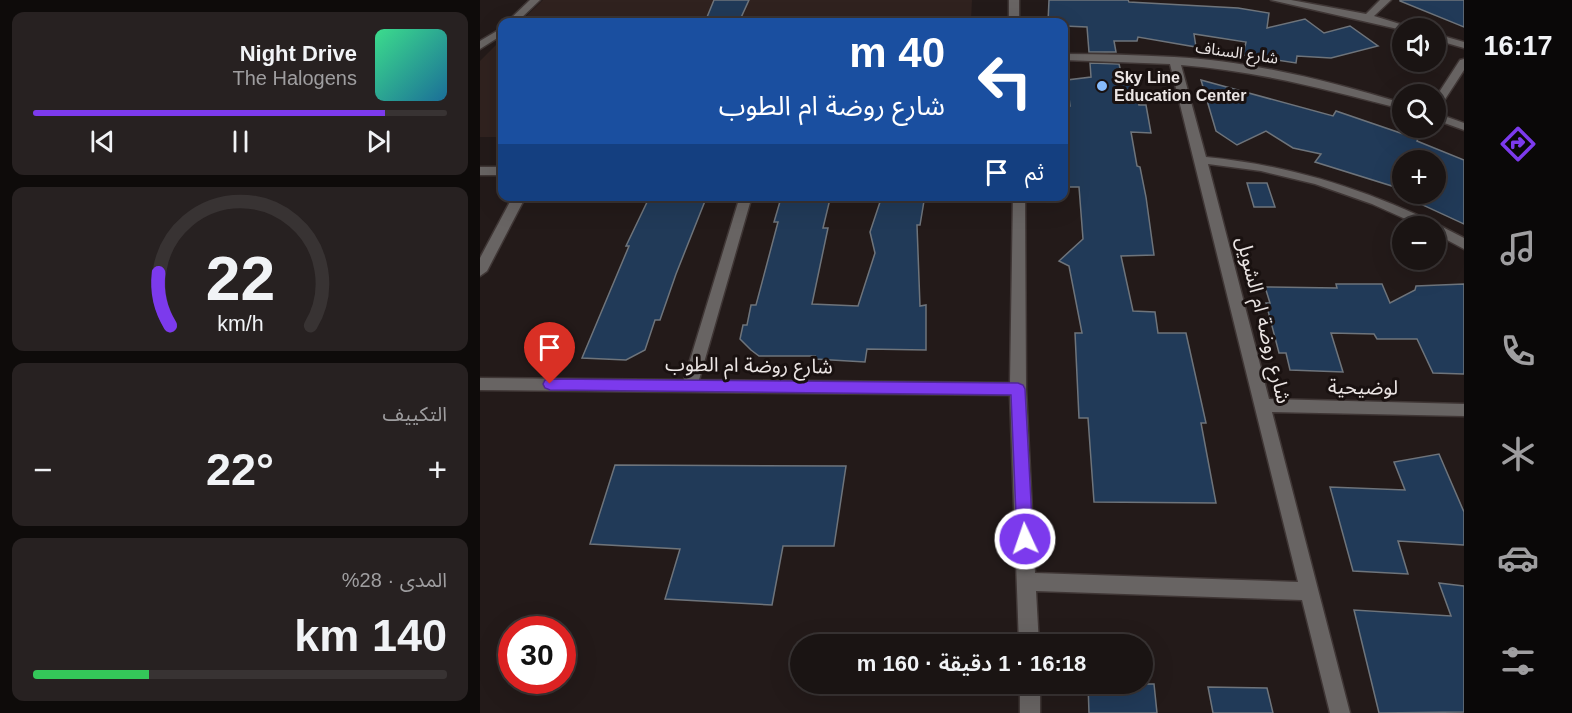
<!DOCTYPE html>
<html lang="ar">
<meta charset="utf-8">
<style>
:root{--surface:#1a1413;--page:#272121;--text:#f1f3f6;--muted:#9f9ea0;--line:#383333;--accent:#7c3aed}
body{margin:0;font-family:Arial,"Noto Sans Arabic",sans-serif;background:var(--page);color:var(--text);direction:rtl;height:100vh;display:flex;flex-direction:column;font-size:22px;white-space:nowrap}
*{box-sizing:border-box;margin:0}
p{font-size:20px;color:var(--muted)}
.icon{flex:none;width:33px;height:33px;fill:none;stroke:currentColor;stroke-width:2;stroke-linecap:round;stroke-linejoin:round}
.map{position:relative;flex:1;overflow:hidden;direction:ltr}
.details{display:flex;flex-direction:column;gap:12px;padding:12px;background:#0e0b0a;width:480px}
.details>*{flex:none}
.guide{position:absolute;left:18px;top:18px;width:570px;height:183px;border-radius:12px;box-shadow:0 6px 24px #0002,0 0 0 2px var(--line);direction:rtl;background:#1a4fa0;color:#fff;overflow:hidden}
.controls{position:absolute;left:912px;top:18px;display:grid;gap:12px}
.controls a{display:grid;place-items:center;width:54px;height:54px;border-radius:50%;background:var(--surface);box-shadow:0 6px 24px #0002,0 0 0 2px var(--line);font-size:30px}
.speed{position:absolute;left:18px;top:616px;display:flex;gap:12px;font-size:30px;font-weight:700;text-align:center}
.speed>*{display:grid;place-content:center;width:78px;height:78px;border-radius:50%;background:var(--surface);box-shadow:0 6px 24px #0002,0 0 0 2px var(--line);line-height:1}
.speed .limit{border:9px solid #d22;background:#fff;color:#111}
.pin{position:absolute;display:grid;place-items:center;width:51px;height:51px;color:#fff;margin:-62px -26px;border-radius:50% 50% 50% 0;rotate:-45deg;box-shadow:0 0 6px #0007}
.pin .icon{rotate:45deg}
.me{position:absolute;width:66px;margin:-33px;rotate:357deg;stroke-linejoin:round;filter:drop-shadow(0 0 4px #0008)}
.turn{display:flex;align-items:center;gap:21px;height:126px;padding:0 24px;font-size:27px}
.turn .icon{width:78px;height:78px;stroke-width:2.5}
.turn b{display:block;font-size:42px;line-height:51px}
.then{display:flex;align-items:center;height:57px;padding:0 24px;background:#0003;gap:12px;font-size:22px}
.big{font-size:45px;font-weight:600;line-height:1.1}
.details .tile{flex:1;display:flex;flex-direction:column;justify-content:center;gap:9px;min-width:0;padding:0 21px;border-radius:12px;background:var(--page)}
.details .dial{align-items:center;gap:0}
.dial svg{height:156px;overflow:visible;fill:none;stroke:var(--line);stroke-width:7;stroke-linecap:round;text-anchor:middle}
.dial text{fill:var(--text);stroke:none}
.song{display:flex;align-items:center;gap:18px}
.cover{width:72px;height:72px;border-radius:9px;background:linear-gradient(135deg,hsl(150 70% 55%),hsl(200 70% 35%))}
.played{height:6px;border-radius:3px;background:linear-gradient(90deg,var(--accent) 85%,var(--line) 85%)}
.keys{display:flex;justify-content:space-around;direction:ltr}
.heat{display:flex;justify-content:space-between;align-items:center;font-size:33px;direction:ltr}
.charge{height:9px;border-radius:4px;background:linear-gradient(90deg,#34c759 28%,var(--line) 0)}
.trip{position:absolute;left:310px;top:634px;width:363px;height:60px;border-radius:30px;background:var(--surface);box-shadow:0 6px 24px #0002,0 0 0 2px var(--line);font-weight:600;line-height:60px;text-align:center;direction:rtl}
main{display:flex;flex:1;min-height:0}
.tab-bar{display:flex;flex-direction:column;width:108px;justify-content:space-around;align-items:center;background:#0a0808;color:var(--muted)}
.tab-bar .icon{width:42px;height:42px}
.tab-bar .selected{color:var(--accent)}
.tab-bar b{font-size:27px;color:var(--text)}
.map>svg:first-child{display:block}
.built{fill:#30221f}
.building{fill:#213a58;stroke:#6e747b;stroke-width:1.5;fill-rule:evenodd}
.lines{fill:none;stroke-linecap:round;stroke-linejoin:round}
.minor-casing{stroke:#3f3635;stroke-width:3}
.minor{fill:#686463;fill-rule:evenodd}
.route{fill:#7c3aed;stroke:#51269a;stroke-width:1.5}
.poi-dot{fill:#87bbfb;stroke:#191110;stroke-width:2}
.labels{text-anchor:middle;stroke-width:6;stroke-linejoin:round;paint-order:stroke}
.far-street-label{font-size:16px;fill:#ebe5e4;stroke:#191110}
.far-poi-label{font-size:16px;font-weight:bold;fill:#ebe5e4;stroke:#191110;text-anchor:start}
.street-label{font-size:20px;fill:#ebe5e4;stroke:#191110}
</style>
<main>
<nav class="tab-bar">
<b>16:17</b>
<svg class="icon selected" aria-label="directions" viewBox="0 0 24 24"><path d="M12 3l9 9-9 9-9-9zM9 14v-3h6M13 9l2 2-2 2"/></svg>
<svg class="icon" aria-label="music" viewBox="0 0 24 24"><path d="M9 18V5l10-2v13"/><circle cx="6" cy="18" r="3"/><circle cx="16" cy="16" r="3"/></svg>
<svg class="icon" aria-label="phone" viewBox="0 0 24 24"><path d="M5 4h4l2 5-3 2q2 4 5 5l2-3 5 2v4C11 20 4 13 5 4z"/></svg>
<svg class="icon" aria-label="climate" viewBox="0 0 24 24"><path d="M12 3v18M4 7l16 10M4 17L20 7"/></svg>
<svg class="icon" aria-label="car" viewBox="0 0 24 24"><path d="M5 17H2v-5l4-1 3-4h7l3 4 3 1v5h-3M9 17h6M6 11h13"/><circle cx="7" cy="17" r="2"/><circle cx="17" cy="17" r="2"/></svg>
<svg class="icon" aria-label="filters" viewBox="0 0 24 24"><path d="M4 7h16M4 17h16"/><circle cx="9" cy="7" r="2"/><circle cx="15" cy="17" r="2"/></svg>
</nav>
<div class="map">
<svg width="984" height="713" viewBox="0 0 984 713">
<rect width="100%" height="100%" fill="#231a19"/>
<g class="built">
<path d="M63,0h429l-1,22h-451z"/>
<path d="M22,39v98h-22v-76z"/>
</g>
<g class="building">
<path d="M234,0h35l-10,22h-34z"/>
<path d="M569,0h79l1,2 109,6 31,5 -2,15 38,-9 19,14 26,-7 28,20 -47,12 -34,-2 -1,7 -53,-8 3,-13 -52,-8 2,13 -58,-10 -1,4h-23l2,11h-27l-2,-25 -23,-1v-4h-16z"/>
<path d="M984,0v27l-64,-26v-1z"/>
<path d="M610,63l29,1 4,16h11l5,25h7l5,28 -20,-1 6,34 3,1 6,30 8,58 -33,1 12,55 22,1 3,21h28l20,90h-5l15,80 -122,-1 -6,-84h-9l-4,-85h7l-13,-67 -10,-5 24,-22 -4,-52h-15v-31h4l-4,-50h6l-3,-26 24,-3z"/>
<path d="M721,80l132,36 3,-5 82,28 -1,2 47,19v64l-63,-29 -6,-8 -80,-25 6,-8 -28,-6 -27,-17 -29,14 -21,-14zM922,160h34v34h-34z"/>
<path d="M767,183h20l8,24h-21z"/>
<path d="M170,196h57l-31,78 -16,46h-5l-10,30 -19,10 -44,-2 47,-112h-3z"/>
<path d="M301,198l49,1 -7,29h5l-16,76 46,2 17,-53 -5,-21 10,-30 44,-1 -4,24h-3l3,81 6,-1v45l-59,-1 -2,13 -50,-3v-3h-56l-8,-6 -11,-11 3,-14h4l4,-20h5l22,-83h-4z"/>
<path d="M856,284h46l8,19 25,-13 1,-4 48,-2v90l-31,-1 -16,-34h-40l-3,-5 -43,-1 12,39 -53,-2 -4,-17h-7l-13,-50h4l-5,-16 72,1z"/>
<path d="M959,454l25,58v33l-66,-4 10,33 -55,-3 -23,-84 75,3 -11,-28z"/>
<path d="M135,465l231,1 -12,80h-51l-11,59 -107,-6 15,-50 -90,-5z"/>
<path d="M959,583l25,3v126l-85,1 -25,-103 97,6z"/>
<path d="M608,684h66l3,29h-68z"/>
<path d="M728,687l59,1 6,25h-60z"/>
</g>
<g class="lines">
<defs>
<g id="minor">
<path d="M50,0h10l-23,22h-10z"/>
<rect x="529" y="0" width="10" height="22"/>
<path d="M791,0h20l75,14 14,-14h11l-17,16 39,12 -11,2z"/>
<path d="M22,28v7l-22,14v-8z"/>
<path d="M956,34l28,8v6l-28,-8z"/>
<path d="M584,54c37,0 74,1 110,3 76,4 155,24 228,46v6c-74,-19 -144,-38 -221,-44l25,92c93,9 177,38 258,81v11l-28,-15v-8h-15l-49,-22 -57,-20 -54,-13 -53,-7 61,235 195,5v12l-192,-4 78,301h-20l-28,-113 -266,-9 3,54h-20l-9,-250 -530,-5v-12l204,2 56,-184h12l-53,184 311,3 3,-187h12l1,193 9,184 263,9 -128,-518 -106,-4z"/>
<path d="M984,59v11l-24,37 -4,1v-11l24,-37z"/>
<path d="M956,113l28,10v7l-28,-10z"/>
<rect x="0" y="167" width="22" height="8"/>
<path d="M33,196h13l-39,75 -7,5v-18z"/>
<rect x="540" y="684" width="20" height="29"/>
</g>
</defs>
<use href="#minor" class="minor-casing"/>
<use href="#minor" class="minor"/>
</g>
<path class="route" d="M70,379l468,4 5,2 2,4 8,150 -2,5 -6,2 -6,-2 -2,-5 -6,-144 -461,-5 -5,-2 -2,-4 2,-4z"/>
<circle class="poi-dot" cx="622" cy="86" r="6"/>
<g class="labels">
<g class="far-street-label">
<text transform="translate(757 52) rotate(8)" y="6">شارع السناف</text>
</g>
<g class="far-poi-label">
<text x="634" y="83">Sky Line<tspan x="634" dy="18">Education Center</tspan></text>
</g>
<g class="street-label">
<text transform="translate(784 320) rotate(76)" y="7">شارع روضة ام الشويل</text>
<text transform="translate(269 365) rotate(1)" y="7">شارع روضة ام الطوب</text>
<text transform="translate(883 387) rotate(1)" y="7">لوضيحية</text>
</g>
</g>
</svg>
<div class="controls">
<a><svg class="icon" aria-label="sound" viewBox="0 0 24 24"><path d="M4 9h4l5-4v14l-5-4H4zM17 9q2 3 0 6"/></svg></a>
<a><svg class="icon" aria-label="search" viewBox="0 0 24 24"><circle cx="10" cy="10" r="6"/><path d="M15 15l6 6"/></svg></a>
<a>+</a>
<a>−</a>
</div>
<div class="speed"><div class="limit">30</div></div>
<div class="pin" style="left:70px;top:384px;background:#d93025"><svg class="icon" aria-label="arrive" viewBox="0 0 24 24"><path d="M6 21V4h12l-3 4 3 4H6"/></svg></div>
<svg class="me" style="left:545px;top:539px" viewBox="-20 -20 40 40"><circle r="17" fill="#7c3aed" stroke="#fff" stroke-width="3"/><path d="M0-11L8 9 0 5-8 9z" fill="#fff"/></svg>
<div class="trip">16:18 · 1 دقيقة · 160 m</div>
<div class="guide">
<div class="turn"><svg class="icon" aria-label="left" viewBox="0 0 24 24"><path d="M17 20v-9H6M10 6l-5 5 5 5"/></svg><div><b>40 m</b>شارع روضة ام الطوب</div></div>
<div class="then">ثم<svg class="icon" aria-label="arrive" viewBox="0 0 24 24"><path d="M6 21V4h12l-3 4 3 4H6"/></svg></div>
</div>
</div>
<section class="details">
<div class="tile">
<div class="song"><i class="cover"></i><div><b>Night Drive</b><p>The Halogens</p></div></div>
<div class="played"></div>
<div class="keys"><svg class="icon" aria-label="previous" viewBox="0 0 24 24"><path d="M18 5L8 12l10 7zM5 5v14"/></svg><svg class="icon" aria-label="pause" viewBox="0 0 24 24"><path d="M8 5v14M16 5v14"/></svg><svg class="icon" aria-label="next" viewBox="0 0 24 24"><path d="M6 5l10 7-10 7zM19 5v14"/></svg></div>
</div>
<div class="tile dial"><svg viewBox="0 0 100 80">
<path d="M14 69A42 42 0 1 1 86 69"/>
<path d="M14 69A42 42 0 0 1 8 42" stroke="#7c3aed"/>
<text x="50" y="56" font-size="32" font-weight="700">22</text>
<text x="50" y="72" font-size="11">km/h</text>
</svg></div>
<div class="tile"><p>التكييف</p>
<div class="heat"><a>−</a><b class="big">22°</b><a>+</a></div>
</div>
<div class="tile"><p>المدى · 28%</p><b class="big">140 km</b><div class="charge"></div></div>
</section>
</main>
